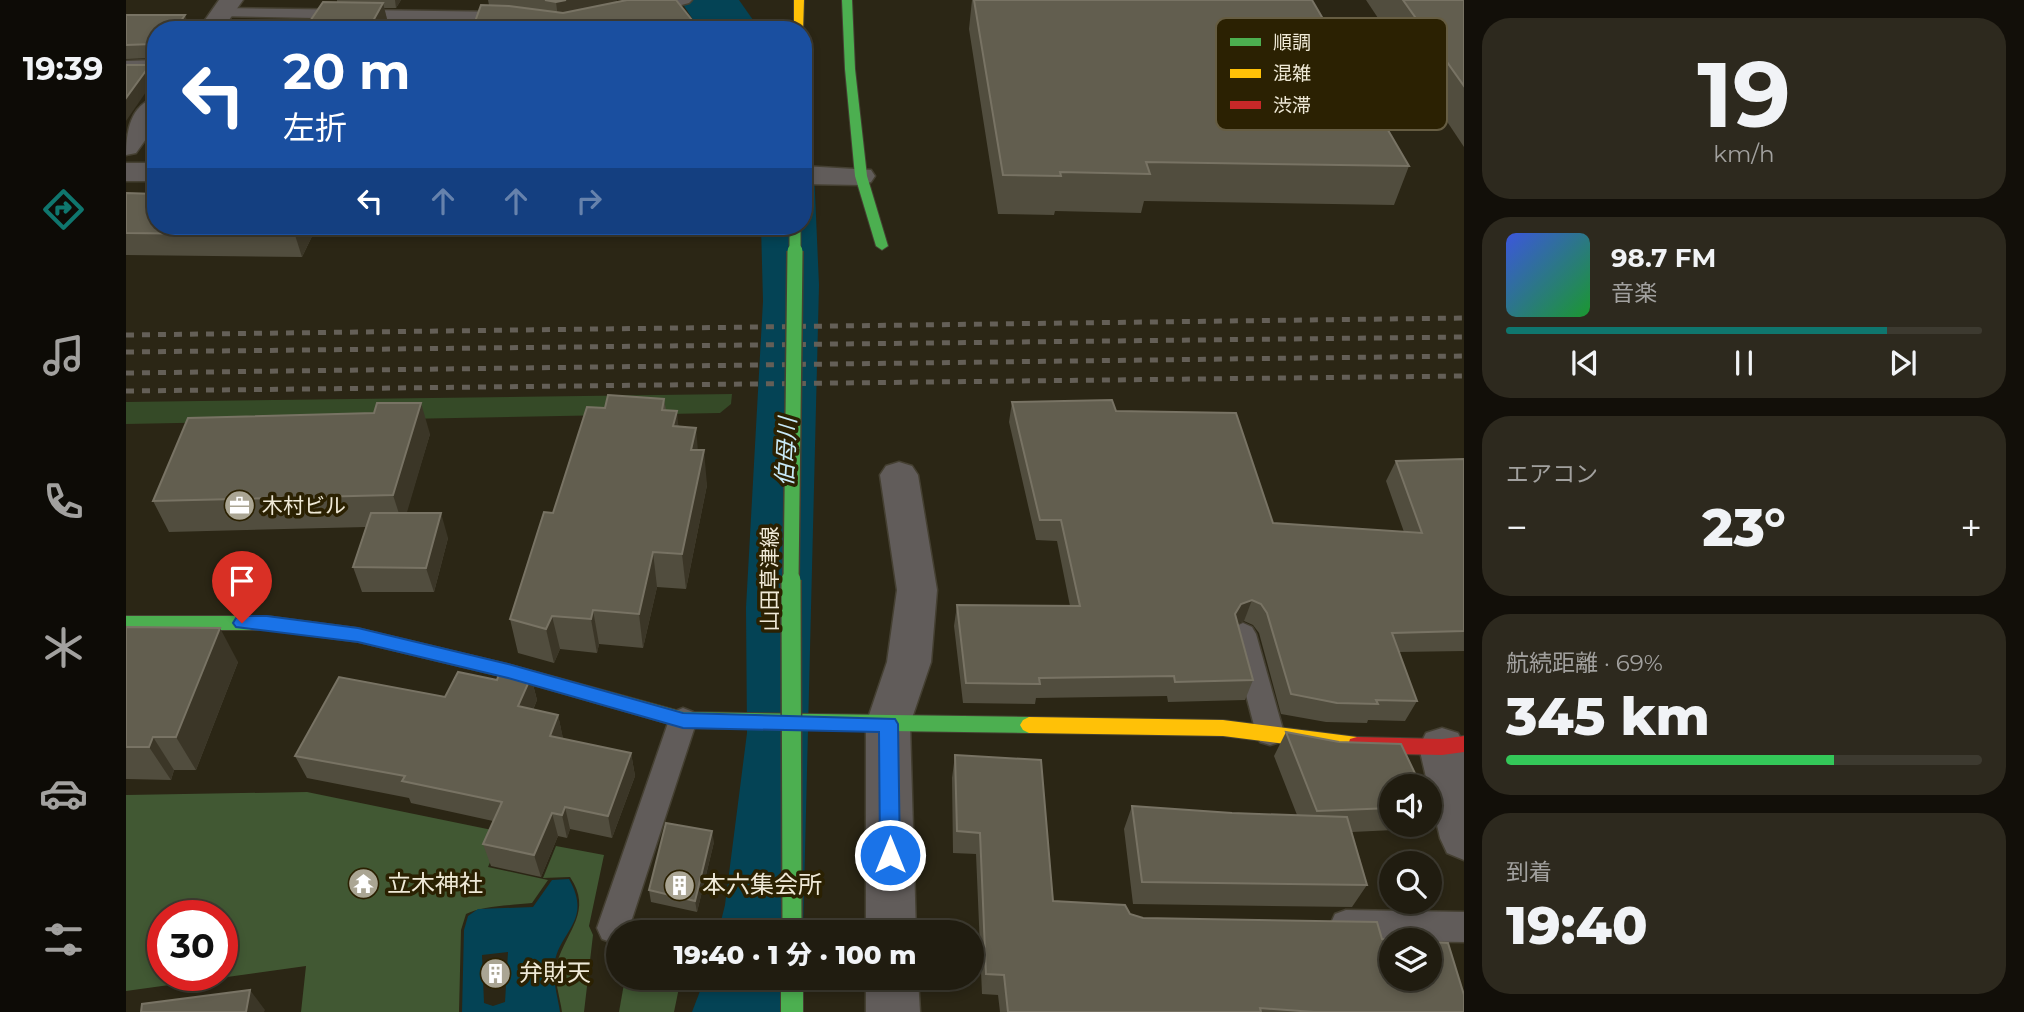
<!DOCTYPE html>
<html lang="ja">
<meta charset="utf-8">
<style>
:root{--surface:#201c10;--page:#2d291e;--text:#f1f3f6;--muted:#a2a19f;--line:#3d3a30;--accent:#0f766e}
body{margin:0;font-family:Montserrat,"Noto Sans JP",sans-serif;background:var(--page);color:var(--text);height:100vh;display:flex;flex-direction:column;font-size:26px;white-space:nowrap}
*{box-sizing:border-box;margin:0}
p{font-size:23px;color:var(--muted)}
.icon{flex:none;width:38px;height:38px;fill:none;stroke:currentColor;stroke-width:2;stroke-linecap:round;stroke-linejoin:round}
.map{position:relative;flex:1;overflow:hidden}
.side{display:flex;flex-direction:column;gap:18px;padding:18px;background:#120f09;width:560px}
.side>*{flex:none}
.banner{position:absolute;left:21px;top:21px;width:665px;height:214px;border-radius:28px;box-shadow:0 4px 10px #0003,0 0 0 2px var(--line);background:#1a4fa0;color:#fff;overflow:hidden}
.tools{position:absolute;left:1253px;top:774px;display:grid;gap:14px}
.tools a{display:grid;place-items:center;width:63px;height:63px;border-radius:50%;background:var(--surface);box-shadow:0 4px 10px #0003,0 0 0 2px var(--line);font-size:35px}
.speed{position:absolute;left:21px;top:900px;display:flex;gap:14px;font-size:35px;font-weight:700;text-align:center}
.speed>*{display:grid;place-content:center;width:91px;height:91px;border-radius:50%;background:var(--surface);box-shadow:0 4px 10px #0003,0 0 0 2px var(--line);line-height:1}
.speed .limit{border:10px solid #d22;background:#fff;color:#111}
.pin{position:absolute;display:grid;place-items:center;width:60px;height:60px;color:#fff;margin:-72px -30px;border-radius:50% 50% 50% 0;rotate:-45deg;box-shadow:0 0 7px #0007}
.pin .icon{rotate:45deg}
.me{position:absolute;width:77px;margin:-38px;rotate:0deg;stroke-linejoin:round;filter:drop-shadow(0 0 5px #0008)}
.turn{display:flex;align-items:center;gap:24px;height:147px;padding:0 21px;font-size:32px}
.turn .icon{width:91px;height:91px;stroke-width:2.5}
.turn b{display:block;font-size:49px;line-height:60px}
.lanes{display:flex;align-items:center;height:66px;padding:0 21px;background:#0003;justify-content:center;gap:35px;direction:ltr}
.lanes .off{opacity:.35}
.big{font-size:52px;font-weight:800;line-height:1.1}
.side .tile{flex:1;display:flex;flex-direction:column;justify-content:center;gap:10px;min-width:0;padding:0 24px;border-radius:28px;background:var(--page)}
.side .dial{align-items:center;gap:0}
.dial b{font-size:91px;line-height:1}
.song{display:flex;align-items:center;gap:21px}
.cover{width:84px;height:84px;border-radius:10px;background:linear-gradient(135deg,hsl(230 70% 55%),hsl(130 70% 35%))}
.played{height:7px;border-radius:4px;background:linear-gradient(90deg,var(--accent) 80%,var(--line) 80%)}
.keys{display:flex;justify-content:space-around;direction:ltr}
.heat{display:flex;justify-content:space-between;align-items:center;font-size:38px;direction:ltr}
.charge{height:10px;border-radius:5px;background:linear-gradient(90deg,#34c759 69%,var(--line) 0)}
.trip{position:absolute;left:480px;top:920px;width:378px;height:70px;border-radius:35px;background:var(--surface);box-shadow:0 4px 10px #0003,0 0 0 2px var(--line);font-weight:800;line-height:70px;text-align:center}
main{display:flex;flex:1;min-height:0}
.menu{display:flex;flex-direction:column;width:126px;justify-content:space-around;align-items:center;background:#0d0b06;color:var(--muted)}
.menu .icon{width:49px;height:49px}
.menu .selected{color:var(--accent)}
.menu b{font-size:32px;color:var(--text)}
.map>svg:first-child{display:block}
.green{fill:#354a27}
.forest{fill:#415833;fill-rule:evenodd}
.water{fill:#044355;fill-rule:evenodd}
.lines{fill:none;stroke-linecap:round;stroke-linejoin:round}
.river{fill:#044355;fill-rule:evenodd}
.lane-casing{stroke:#454032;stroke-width:3}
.street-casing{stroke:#454032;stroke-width:3}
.fast-casing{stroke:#454032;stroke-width:2}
.slow-casing{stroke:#454032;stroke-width:2}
.jam-casing{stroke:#454032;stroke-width:2}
.lane{fill:#615c5a;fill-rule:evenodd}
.street{fill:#615c5a;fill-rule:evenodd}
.fast{fill:#4caf50;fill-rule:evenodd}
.slow{fill:#ffc107;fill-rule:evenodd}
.jam{fill:#c62828;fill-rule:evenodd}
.rail{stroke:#645f57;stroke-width:5;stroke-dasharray:8 8;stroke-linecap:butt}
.fast-bridge-far2-casing{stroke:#454032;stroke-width:13;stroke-linecap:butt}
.fast-bridge-far1-casing{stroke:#454032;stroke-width:18;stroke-linecap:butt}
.fast-bridge-casing{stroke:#454032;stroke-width:22;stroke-linecap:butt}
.fast-bridge-far2{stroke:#4caf50;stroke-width:11}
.fast-bridge-far1{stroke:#4caf50;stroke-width:15}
.fast-bridge{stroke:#4caf50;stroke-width:19}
.wall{fill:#514d3e}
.shaded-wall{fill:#3b3627}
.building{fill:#625e4f;stroke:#787364;stroke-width:2}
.route{fill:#1a73e8;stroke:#114b97;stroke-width:2}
.labels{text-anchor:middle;stroke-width:7;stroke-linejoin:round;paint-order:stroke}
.poi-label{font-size:21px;fill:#efe9d7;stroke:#2b2102;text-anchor:start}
.street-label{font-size:21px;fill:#efe9d7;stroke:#2b2102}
.water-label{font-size:23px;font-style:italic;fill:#c8eaf8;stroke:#2b2102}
.near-poi-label{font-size:24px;fill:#efe9d7;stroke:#2b2102;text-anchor:start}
.key{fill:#2b2102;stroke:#665d42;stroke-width:2}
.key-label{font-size:19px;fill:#efe9d7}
</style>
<main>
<nav class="menu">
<b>19:39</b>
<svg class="icon selected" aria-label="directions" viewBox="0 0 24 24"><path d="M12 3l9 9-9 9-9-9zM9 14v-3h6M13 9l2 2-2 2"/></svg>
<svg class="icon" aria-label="music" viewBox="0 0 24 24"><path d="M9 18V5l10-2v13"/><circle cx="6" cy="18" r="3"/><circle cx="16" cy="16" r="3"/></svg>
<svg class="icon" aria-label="phone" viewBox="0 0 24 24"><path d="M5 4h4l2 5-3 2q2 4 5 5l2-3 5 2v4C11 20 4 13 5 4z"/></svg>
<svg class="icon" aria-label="climate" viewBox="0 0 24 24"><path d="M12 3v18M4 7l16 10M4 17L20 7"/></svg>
<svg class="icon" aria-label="car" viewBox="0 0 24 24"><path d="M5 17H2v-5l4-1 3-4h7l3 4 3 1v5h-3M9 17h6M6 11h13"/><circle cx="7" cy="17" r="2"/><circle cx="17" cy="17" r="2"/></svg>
<svg class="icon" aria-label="filters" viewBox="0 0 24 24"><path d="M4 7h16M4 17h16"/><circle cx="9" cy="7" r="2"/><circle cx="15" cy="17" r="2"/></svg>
</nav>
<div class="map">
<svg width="1338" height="1012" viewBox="0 0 1338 1012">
<rect width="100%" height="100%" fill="#2b2615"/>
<path class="green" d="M606,394l-1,10 -11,9 -594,11v-22z"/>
<g class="forest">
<path d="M181,792l190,39 5,4 -14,32 60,13 -16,23c-19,2 -51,3 -66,11l-5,16 -2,82h-158l5,-46 -180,25v-196zM37,915h59v60h-59z"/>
<path d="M430,846l48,9 -15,71 4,9 -9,77h-22c-2,-15 -9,-34 -5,-49 10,-33 36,-52 13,-86l-27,1z"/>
<path d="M499,978h56l-7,34h-55z"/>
</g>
<g class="water">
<path d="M677,118l10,29 6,138 -16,648h-85l7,-28 22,-172 -1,-125 17,-307 -2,-75h42z"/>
<path d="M443,879c25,44 -13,53 -15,89 -1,14 4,30 6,44h-98l2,-82 4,-14 10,-7 55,-2 19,-27zM382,952l-3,50 -12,4 -9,-3 -2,-48z"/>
<path d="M579,978h99v34h-112z"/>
</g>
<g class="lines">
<path class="river" d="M554,0h59l21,30h-60z"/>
<defs>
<g id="lane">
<path d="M539,0h27l-3,3 -42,11 -8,-5 3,-3z"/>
<path d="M96,8l286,4 8,5 -8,5 -291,-6 -3,-3z"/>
<path d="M1117,623l9,4 4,7 28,99 -4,9 -10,3 -10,-3 -4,-9 -26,-99 4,-7z"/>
<path d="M557,708l10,4 4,8 -68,208 -2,5h-9v8l-5,2 -11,-4 -5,-11 72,-208 4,-8z"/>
<path d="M1220,910l118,2v30l-118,-2 -11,-4 -5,-11 5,-11z"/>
</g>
<g id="street">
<path d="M93,0h24l-21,30h-24z"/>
<path d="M30,60v16l-30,1v-16z"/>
<path d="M30,98v27l-20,28 -10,2c0,-22 4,-51 30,-57z"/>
<rect x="0" y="163" width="30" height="18"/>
<path d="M677,166l68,4 4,6 -4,6 -10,3 -58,-1z"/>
<path d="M773,462l13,4 6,9 19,115 -6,72 -21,62 6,209h-50v-209l21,-62 10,-72 -17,-115 6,-9z"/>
<path d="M1316,728l16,5 6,12v115l-17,-7 -7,-15 -21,-91 7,-14z"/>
<path d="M740,978h52l2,34h-54z"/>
</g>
<g id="fast">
<path d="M716,0h10l3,69 12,107 21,70 -6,4 -6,-4 -21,-70 -10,-107z"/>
<path d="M0,616h141l91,12 150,36 175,48 346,5 6,3 3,5 -3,5 -6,3 -346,-5 -175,-50 -150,-36 -91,-12h-141z"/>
<rect x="655" y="978" width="22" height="34"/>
</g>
<g id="slow">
<path d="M668,0h10l-1,31 -9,-1z"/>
<path d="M903,717l194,3 134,17 7,2 2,6 -2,6 -7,2 -134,-17 -194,-3 -6,-3 -3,-5 3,-5z"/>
</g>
<path id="jam" d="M1338,736v16l-22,3 -85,-2 -7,-2 -2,-6 2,-6 7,-2 85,2z"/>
</defs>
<use href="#lane" class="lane-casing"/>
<use href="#street" class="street-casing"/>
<use href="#fast" class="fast-casing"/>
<use href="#slow" class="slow-casing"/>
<use href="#jam" class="jam-casing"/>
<use href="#lane" class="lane"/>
<use href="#street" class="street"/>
<use href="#fast" class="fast"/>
<use href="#slow" class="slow"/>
<use href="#jam" class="jam"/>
<g class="rail">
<path d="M0,335l1338,-17"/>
<path d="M0,352l1338,-15"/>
<path d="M0,373l1338,-17"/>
<path d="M0,391l1338,-15"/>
</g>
<defs>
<path id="fast-bridge-far2" d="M669,253v-27"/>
<path id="fast-bridge-far1" d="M665,582l4,-331"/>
<path id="fast-bridge" d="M665,580l1,353"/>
</defs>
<use href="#fast-bridge-far2" class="fast-bridge-far2-casing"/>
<use href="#fast-bridge-far1" class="fast-bridge-far1-casing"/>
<use href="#fast-bridge" class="fast-bridge-casing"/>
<use href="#fast-bridge-far2" class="fast-bridge-far2"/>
<use href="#fast-bridge-far1" class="fast-bridge-far1"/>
<use href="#fast-bridge" class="fast-bridge"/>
</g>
<g class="wall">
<path d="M211,0h64l-5,8h-12l4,15 -51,-21z"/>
<path d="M362,0h129v2l83,28 -211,-25z"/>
<path d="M846,0h340l97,166 -15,39 -250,-4 -3,12 -86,-2 -1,4 -56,-1 -29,-185z"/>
<path d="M1240,0h98v147z"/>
<path d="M0,15l64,13 -34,2v36l-3,-8 -27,1z"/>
<path d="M0,193l191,33 -15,31 -176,-2z"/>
<path d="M538,399l2,11 32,40 9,35 -21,104 -29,-2 -14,61 -44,-4 -2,9 -37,-4 -6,14 -36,-10 -8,-34 43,-106 52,-105z"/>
<path d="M886,402l104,9 157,112 131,9 -18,-51 10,-20 68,-2v192l-65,1 18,49 -12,20 -37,-1 -1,3 -41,-1 -45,-8 -22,-81 -6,-8 -9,-4 -6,2 15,57 -8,20 -77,2 -1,-6 -131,2 -1,6 -72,-1 -9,-77 3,-21 113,1 -13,-65 -21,-1 -27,-118z"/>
<path d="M248,413l56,21 -24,79 42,25 -14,54h-72l-9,-25 13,-40 -197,5 -16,-31z"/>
<path d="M0,627l112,35 -42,108h-22l-3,10 -45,-1z"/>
<path d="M405,677l6,23 -4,10 25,5 5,24 68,14 4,23 -23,62 -42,-9 -3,9 -9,-2 -17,41 -50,-11 -8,-22 10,-23 -82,-18 -2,-5 -102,-20 -12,-22 150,-59 52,-17z"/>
<path d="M1160,732l105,54v38h27l-3,5 -63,3 15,53 -15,22 -219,-3 -9,-75 8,-23 100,7 65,2 -23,-59z"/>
<path d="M829,755l98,146 77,13 13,4 239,21 82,73h-464l-2,-17 -16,-1 -6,-140 -23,-1 -1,-75z"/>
<path d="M588,842l-17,70 -46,-10 -2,-12z"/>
</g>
<g class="shaded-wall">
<path d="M269,0h6l-5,8z"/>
<path d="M440,0h51l1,7 -60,11 -2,-16z"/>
<path d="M257,3l5,20 -4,7h-16z"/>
<path d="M59,15l5,13 -1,2h-14z"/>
<path d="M24,65l5,14 -29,42v-23z"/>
<path d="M173,226h18l-15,31 -7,-22z"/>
<path d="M295,403l9,31 -27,92 -10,-31z"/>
<path d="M551,411l3,34 -7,-19z"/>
<path d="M570,428l3,35 -8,-13z"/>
<path d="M578,450l3,35 -21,104 -4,-35z"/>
<path d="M315,513l7,25 -14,54 -8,-24z"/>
<path d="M527,552l4,35 -14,61 -4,-34z"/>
<path d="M1126,600l-8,21 -11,4 2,-11 6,-10z"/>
<path d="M467,610l6,34 -2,9 -6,-34z"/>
<path d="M426,616l8,33 -6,14 -8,-34z"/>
<path d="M94,628l18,34 -42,108 -20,-33z"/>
<path d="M405,677l6,23 -13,30 -6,-24z"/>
<path d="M432,715l5,23 -8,21 -5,-23z"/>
<path d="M27,737l21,33 -3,10 -22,-33z"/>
<path d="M505,753l4,23 -23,62 -4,-22z"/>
<path d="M439,807l5,22 -3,9 -5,-23z"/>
<path d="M426,813l6,23 -17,41 -7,-22z"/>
<path d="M586,831l2,11 -17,70 -2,-11z"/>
<path d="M124,990l15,20 -1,2h-18z"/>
</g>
<g class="building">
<path d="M419,0h21l-10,2z"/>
<path d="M501,0h49l24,30h-228l9,-25 28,1 54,7z"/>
<path d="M848,0h338l97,166 -263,-4 4,12 -90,-2 1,4 -58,-1z"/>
<path d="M1277,0h61v86z"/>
<path d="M197,2l60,1 -15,27h-64z"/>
<path d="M0,15h59l-10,15h-19v27l-3,3v-16l-27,1z"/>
<path d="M0,65h24l-24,33z"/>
<path d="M0,193l30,1v32h143l-4,9 -169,-2z"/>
<path d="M482,395l56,4 -2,11 15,1 -4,15 23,2 -5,22h13l-22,104 -29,-2 -14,62 -46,-4 -2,9 -39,-3 -6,13 -36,-10 34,-107 9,1 34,-106 18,1z"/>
<path d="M986,400l4,11 120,2 37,110 149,10 -26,-72 68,-2v172l-72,2 25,68 -41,-1 2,4 -41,-1 -46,-9 -24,-81 -6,-9 -9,-4 -11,4 -6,10 18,66 -78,2 -1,-6 -135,2 1,6 -74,-1 -9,-78 123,1 -19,-86h-21l-28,-118z"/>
<path d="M251,403h44l-28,92 -240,6 35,-83 186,-5z"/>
<path d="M245,513h70l-15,55 -73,-1z"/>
<path d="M0,627l94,1 -44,109h-23l-4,10h-23z"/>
<path d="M375,668l30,9 -13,29 40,9 -8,21 81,17 -23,63 -43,-9 -3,8 -10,-2 -18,42 -51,-11 19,-42 -100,-21 3,-5 -110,-20 44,-79 106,20 13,-25 39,8z"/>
<path d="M1160,732l53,10 62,2 20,42h-30v22l-74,3z"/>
<path d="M829,755l86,5 12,141 72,4 5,9 13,4 234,4 5,17 12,1h-3v38h39v-36l18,1 16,52v17h-150l-54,-4 1,4h-253l-4,-37 -18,-1 -6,-141 -23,-2z"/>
<path d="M1006,806l100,7 115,4 20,68 -225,-3z"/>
<path d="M540,823l46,8 -17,70 -46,-11z"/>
<path d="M124,990l-4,22h-105l1,-8z"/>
</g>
<path class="route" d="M116,616h25l91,12 150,36 175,49 212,6 3,5 2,131 -3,6 -7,3 -7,-3 -3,-6 -1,-123 -196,-4 -175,-50 -150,-36 -122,-15 -3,-4 3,-5z"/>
<defs>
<symbol id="office-disc" viewBox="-11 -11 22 22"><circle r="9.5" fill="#aaa593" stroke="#2b2102"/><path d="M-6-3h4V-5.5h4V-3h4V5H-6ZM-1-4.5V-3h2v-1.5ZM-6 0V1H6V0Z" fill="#fff"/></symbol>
<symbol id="temple-disc" viewBox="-11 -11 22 22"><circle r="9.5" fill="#aaa593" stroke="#2b2102"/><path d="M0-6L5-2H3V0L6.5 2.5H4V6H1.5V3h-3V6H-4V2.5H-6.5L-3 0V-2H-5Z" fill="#fff"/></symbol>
<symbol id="building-disc" viewBox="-11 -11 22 22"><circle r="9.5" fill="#aaa593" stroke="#2b2102"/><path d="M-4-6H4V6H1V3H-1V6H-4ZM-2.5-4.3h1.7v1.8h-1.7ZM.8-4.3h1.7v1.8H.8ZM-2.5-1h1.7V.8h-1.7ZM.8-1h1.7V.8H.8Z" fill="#fff"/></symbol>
</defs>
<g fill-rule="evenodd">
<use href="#office-disc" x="96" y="488" width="35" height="35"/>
<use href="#temple-disc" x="220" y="866" width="35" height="35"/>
<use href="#building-disc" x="536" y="868" width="35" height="35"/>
<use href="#building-disc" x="352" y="956" width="35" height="35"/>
</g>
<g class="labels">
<g class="poi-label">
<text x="136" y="513">木村ビル</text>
</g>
<g class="street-label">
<text transform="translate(644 579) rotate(-90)" y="7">山田草津線</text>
</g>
<g class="water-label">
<text transform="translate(660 452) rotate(-87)" y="8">伯母川</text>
</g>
<g class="near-poi-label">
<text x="261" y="892">立木神社</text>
<text x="576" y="893">本六集会所</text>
<text x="393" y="981">弁財天</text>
</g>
</g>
<rect x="1090" y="18" width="231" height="112" rx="10" class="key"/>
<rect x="1104" y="38" width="31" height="8" fill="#4caf50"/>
<rect x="1104" y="69" width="31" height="9" fill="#ffc107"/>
<rect x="1104" y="101" width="31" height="8" fill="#c62828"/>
<g class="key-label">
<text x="1147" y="49">順調</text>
<text x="1147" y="80">混雑</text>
<text x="1147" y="112">渋滞</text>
</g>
</svg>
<div class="tools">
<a><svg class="icon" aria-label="sound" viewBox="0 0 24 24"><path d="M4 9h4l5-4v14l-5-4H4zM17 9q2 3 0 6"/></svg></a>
<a><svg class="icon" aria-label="search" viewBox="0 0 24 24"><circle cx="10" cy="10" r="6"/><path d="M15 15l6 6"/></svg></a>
<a><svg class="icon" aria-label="layers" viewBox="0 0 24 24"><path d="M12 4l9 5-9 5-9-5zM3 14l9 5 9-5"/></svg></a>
</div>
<div class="speed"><div class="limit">30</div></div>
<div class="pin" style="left:116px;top:623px;background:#d93025"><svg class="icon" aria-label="arrive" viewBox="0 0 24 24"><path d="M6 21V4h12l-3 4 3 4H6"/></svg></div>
<svg class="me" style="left:764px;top:855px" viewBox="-20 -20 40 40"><circle r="17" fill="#1a73e8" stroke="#fff" stroke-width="3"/><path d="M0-11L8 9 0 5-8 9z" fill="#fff"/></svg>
<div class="trip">19:40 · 1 分 · 100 m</div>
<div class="banner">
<div class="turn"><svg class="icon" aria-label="left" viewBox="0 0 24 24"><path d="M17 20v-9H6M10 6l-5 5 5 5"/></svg><div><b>20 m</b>左折</div></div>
<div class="lanes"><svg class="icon" aria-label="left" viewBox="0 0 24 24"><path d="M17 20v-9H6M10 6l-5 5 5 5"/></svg><svg class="icon off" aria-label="ahead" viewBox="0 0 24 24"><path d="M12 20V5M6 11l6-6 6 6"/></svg><svg class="icon off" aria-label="ahead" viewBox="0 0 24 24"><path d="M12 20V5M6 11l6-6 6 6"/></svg><svg class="icon off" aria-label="right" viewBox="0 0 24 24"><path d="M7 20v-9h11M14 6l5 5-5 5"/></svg></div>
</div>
</div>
<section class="side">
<div class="tile dial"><b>19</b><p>km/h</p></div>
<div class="tile">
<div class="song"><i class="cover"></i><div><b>98.7 FM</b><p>音楽</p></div></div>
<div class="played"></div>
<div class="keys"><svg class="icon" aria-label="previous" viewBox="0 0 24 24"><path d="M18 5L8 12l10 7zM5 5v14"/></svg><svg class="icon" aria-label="pause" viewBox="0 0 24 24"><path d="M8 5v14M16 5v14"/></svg><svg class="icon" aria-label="next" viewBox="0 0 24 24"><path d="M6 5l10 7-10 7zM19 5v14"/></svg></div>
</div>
<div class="tile"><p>エアコン</p>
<div class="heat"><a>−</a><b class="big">23°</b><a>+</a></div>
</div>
<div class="tile"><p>航続距離 · 69%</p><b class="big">345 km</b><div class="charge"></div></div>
<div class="tile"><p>到着</p><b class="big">19:40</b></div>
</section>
</main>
